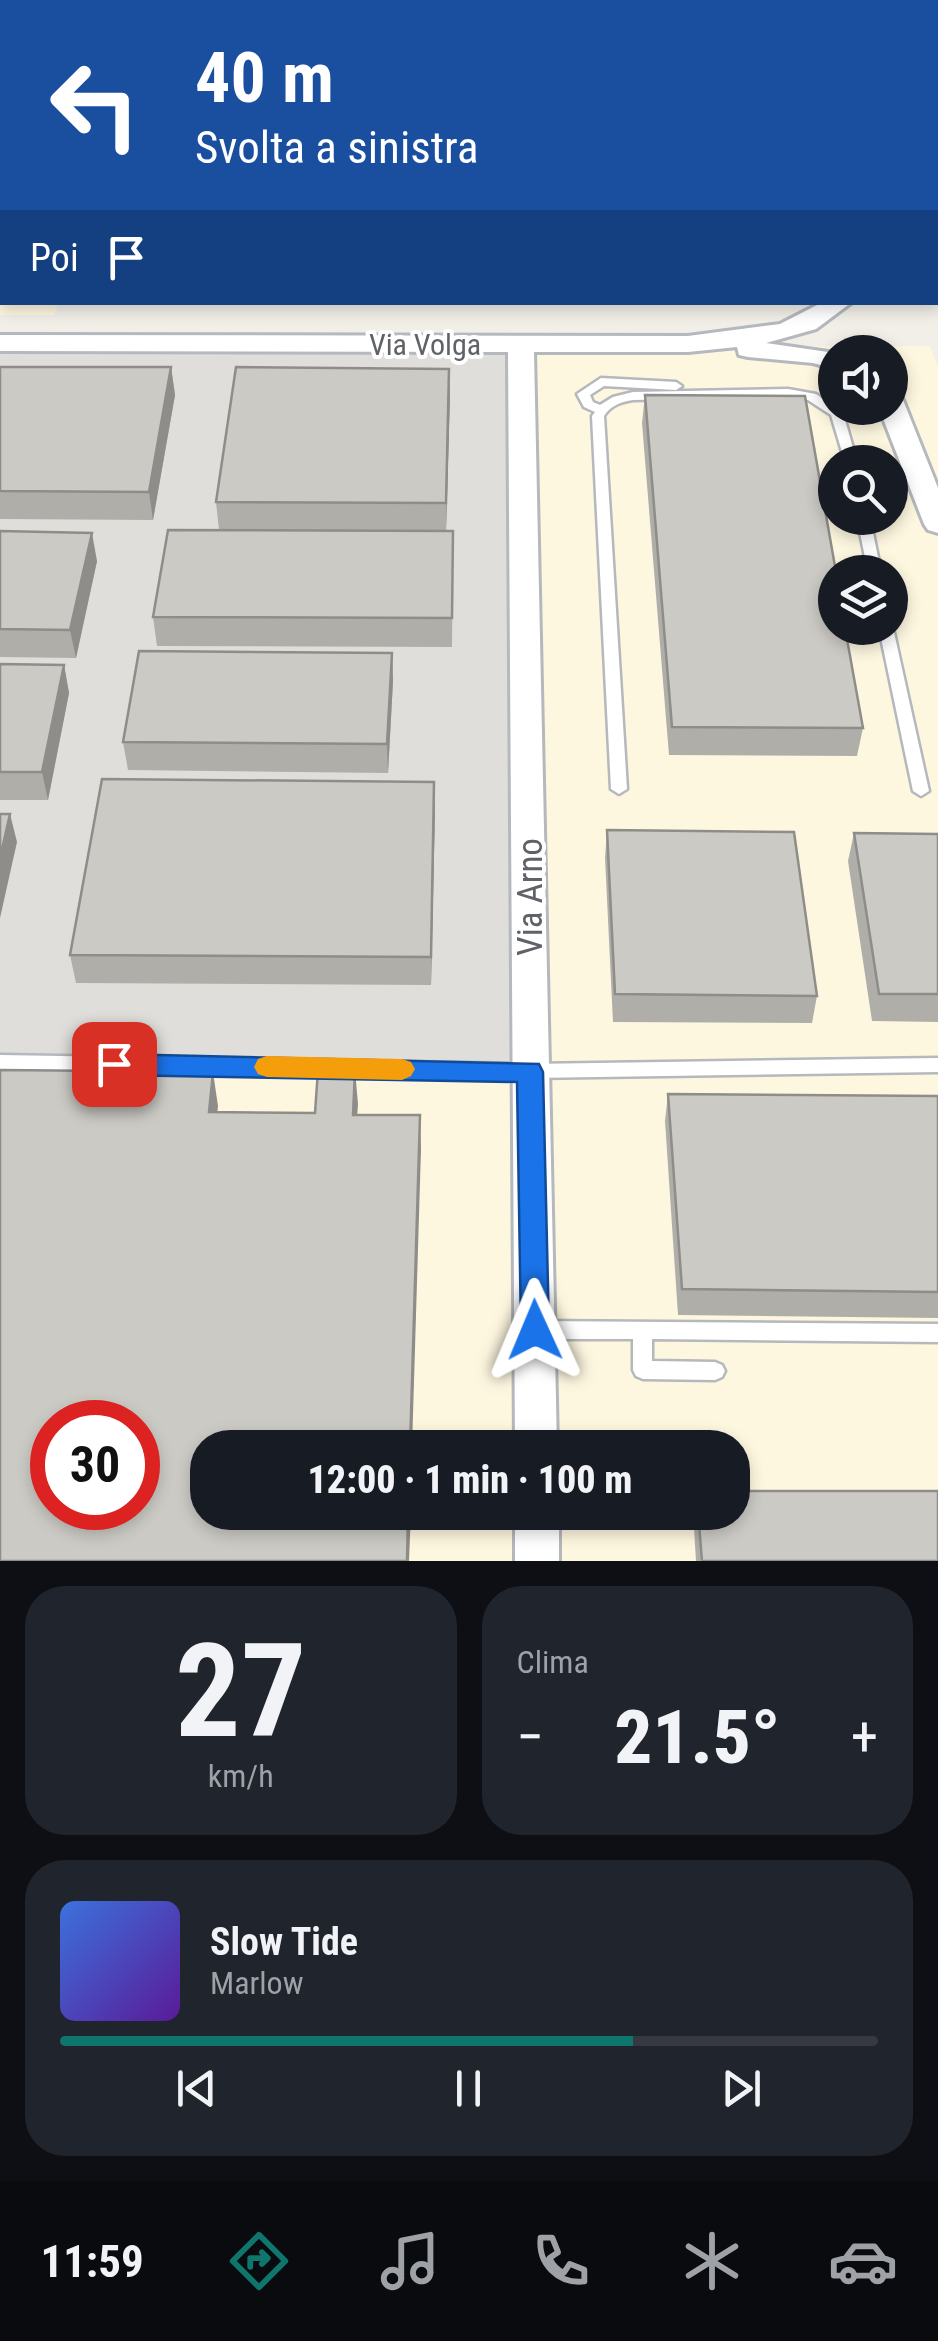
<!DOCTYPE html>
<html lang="it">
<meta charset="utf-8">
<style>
:root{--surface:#171b24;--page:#20242c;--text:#f1f3f6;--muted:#9ea1a6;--line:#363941;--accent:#0f766e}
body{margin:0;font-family:"Roboto Condensed",sans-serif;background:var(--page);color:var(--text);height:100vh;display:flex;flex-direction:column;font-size:38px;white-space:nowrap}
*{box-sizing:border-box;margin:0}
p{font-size:32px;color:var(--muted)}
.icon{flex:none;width:55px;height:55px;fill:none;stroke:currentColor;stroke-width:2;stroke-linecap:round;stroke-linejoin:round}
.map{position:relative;height:1561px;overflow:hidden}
.details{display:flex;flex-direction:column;gap:25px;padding:25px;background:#0d0f14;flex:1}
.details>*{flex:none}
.top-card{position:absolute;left:0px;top:0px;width:940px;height:305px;box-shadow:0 5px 15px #0003;background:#1a4fa0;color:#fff;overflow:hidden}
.tools{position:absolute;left:818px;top:335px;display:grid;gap:20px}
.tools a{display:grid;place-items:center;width:90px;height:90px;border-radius:50%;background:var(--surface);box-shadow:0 5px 15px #0003;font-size:50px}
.speed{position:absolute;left:30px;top:1400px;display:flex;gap:20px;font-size:50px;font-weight:700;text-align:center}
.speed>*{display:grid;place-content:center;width:130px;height:130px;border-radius:50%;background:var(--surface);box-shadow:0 5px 15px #0003;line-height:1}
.speed .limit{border:15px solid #d22;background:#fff;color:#111}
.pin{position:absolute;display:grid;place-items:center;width:85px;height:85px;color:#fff;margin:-42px;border-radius:20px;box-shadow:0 5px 15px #0006}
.me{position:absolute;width:110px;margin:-55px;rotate:359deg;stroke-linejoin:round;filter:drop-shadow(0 0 8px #0008)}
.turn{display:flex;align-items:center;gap:35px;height:210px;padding:0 30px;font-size:45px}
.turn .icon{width:130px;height:130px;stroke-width:2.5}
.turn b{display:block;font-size:70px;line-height:85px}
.then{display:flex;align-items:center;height:95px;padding:0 30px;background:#0003;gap:20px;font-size:38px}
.big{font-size:75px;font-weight:800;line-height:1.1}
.details .widget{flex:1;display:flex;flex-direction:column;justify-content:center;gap:15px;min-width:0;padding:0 35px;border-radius:40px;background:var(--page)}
.details .dial{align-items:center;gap:0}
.dial b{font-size:130px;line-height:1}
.song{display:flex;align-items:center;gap:30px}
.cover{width:120px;height:120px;border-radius:15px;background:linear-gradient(135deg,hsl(220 70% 55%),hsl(270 70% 35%))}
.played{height:10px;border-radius:5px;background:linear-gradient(90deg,var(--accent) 70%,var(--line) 70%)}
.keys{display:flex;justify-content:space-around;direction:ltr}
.heat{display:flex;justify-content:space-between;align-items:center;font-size:55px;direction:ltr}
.details .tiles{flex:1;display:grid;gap:25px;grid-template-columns:1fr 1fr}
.widget:last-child{grid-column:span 2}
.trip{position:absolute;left:190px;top:1430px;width:560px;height:100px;border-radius:40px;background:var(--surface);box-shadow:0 5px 15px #0003;font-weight:800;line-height:100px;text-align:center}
.menu{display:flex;height:160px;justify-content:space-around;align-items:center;background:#090b0e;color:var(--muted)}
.menu .icon{width:70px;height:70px}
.menu .selected{color:var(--accent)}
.menu b{font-size:45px;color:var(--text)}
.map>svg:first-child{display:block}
.commercial{fill:#fef7e0;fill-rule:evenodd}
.industrial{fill:#e0deda}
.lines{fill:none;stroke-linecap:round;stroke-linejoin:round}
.lane-casing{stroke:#b5b8bc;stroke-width:5}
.street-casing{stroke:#b5b8bc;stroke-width:6}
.lane{fill:#fff;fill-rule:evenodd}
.street{fill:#fff;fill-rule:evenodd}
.wall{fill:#afaea9}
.shaded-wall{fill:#8f8d8a}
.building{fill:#cccac5;stroke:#8f8d8a;stroke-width:2.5;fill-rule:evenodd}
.route{fill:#1a73e8;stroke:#114b97;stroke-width:2.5}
.slow{fill:#f59e0b}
.labels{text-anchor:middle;stroke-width:8;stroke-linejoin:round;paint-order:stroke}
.far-street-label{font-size:30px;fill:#5f6368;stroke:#fff}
.street-label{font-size:35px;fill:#5f6368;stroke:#fff}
</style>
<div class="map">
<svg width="938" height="1561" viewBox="0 0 938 1561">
<rect width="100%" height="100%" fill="#f1efe8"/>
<g class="commercial">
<path d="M0,0h890v2h-888v300l56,1 -4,12h-54z"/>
<path d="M930,346l8,21v1194h-938v-490l519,-724zM835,352h55v56h-55zM835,462h55v56h-55zM835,572h55v56h-55zM52,1422h86v86h-86zM208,1448h524v64h-524z"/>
</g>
<path class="industrial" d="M0,344l519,3 11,724h-530z"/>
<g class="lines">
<defs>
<g id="lane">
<path d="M601,378l75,4 6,4 -6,4 -72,-4 -14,9 3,7 7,3 13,-8 20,-5 155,-3 28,5 27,19 14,49h-12l-14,-47 -23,-15 -20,-3 -155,3c-12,2 -22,5 -29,16l23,373 -8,5 -8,-5 -19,-373 3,-4 -11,-5 -7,-13z"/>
<path d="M857,518h13l11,54h-13z"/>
<path d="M890,624l3,4 36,163 -8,5 -8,-5 -34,-163h11z"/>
<path d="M0,1055l530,9 408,-6v14l-408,6 -530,-9z"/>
<path d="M535,1321l403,3v18l-286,-3v22l63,1 7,3 3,6 -3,6 -7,3 -72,-1 -7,-3 -3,-6v-31h-98l-7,-3 -2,-6 2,-6z"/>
</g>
<g id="street">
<rect x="0" y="168" width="2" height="14"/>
<path d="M823,302h29l-36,27 -50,14 69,10v16l-22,-6 -65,-6 -9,-2 -2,-8 -49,5h-154l23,1096h-42l-7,-1096 -508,-1v-16l688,1 92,-12z"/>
<path d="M890,392l13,8 35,88v45l-10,-3 -4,-6 -45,-116h11z"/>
<rect x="515" y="1512" width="44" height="49"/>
</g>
</defs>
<use href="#lane" class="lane-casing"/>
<use href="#street" class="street-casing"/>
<use href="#lane" class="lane"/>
<use href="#street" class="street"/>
</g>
<g class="wall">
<path d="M0,0h255l-1,2h-252v2h-2z"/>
<rect x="287" y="0" width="437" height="2"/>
<rect x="0" y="6" width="2" height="127"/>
<rect x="0" y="197" width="2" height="105"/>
<path d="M0,367h171l4,28 -22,125 -153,-1z"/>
<path d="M645,395l218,333 -6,28 -188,-1 -27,-332z"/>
<path d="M450,396l-4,135h7l-1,116 -295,-1 -4,-29 66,-87 -3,-28z"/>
<path d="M0,531l97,30 -21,97 -76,-1z"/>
<path d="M392,653l1,28 -5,92 -260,-3 -5,-28z"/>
<path d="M0,664l64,1 5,28 -21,107h-48z"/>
<path d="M435,810l-4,175 -355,-2 -6,-28z"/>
<path d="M607,830l210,166 -5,27 -199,-1 -8,-164z"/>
<path d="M854,833l84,1v188l-66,-1 -24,-160z"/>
<path d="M668,1094l270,2v222l-260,-3 -13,-194z"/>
<path d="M693,1512h39l206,49h-242z"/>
</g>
<g class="shaded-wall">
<path d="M171,367l4,28 -22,125 -4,-28z"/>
<path d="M449,369l1,27 -4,135v-28z"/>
<path d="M92,533l5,28 -21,97 -6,-28z"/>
<path d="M392,653l1,28 -5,92 -1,-29z"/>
<path d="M64,665l5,28 -21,107 -6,-28z"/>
<path d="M434,782l1,28 -4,175v-28z"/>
<path d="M10,814l7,28 -17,76v-60z"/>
<path d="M355,1070l3,34 -3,44 -2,-33z"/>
<path d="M213,1072l5,34 -4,40 -5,-34z"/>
<path d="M420,1115l1,34 -9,299h-2z"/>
<path d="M408,1512h3l-2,49h-2z"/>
</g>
<g class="building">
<rect x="0" y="6" width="2" height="94"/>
<rect x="0" y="197" width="2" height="72"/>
<path d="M0,367h171l-22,125 -149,-1z"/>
<path d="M236,367l213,2 -3,134 -230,-1z"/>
<path d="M645,395l160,1 31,176 -1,56h10l18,100 -191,-1z"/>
<path d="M168,530l285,1 -1,87 -299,-1z"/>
<path d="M0,531l92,2 -22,97 -70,-1z"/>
<path d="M139,651l253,2 -5,91 -264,-2z"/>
<path d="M0,664l64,1 -22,107h-42z"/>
<path d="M102,779l332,3 -3,175 -361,-2z"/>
<path d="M0,814h10l-10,44z"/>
<path d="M607,830l187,2 23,164 -202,-2z"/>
<path d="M854,833l84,1v160h-59z"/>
<path d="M0,1070l213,2 -4,40 106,1 3,-43h37l-2,45h67l-10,333h-202v64h200l-1,49h-407zM52,1422h86v86h-86z"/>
<path d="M668,1094l270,2v196l-256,-3z"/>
<path d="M732,1491h206v70h-236l-4,-49h34z"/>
</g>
<path class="route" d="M114,1054l425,10 4,8 6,258 -4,9 -10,4 -10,-4 -4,-9 -4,-248 -403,-7 -9,-3 -4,-8 4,-7z"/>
<path class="slow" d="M267,1056l135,3 9,3 4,7 -4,7 -9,4 -135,-3 -9,-3 -4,-7 4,-8z"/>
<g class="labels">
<g class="far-street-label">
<text x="425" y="355">Via Volga</text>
</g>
<g class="street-label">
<text transform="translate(530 897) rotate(-90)" y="12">Via Arno</text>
</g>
</g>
</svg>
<div class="tools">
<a><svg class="icon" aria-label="sound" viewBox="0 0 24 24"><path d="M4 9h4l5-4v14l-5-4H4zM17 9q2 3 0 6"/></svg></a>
<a><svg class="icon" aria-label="search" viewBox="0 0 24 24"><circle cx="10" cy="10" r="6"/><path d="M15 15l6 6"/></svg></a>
<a><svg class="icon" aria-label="layers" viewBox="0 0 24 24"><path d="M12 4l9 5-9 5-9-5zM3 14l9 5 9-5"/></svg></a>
</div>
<div class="speed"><div class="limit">30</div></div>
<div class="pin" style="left:114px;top:1064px;background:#d93025"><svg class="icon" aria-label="arrive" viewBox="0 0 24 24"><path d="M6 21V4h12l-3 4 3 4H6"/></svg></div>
<svg class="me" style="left:535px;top:1330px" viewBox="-20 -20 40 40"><path d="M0-17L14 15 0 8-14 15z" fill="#1a73e8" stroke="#fff" stroke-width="4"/></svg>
<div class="trip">12:00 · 1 min · 100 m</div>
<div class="top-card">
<div class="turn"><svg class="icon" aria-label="left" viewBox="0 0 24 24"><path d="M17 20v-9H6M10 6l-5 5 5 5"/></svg><div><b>40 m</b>Svolta a sinistra</div></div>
<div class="then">Poi<svg class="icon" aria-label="arrive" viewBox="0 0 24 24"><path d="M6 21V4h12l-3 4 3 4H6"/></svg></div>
</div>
</div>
<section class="details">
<div class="tiles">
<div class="widget dial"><b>27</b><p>km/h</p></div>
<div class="widget"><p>Clima</p>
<div class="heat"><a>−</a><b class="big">21.5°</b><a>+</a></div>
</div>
<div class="widget">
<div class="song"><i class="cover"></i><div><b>Slow Tide</b><p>Marlow</p></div></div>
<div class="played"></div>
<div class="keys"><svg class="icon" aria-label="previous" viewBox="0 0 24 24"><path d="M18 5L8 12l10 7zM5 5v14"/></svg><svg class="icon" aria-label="pause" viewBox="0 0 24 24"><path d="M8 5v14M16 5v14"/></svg><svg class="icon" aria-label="next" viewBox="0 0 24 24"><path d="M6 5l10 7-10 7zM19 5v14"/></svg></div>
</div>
</div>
</section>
<nav class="menu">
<b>11:59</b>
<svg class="icon selected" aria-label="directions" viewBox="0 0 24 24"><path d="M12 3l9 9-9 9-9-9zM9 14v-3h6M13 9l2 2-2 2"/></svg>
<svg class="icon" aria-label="music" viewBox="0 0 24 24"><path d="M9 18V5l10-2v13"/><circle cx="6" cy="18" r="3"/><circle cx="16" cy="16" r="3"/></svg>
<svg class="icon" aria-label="phone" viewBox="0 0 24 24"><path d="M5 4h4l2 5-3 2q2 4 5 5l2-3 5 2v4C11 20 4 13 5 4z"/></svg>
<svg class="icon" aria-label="climate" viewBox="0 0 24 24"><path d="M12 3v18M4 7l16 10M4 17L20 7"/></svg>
<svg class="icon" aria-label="car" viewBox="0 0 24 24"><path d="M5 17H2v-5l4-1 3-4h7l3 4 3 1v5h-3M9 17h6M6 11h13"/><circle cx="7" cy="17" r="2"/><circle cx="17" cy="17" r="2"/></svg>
</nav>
